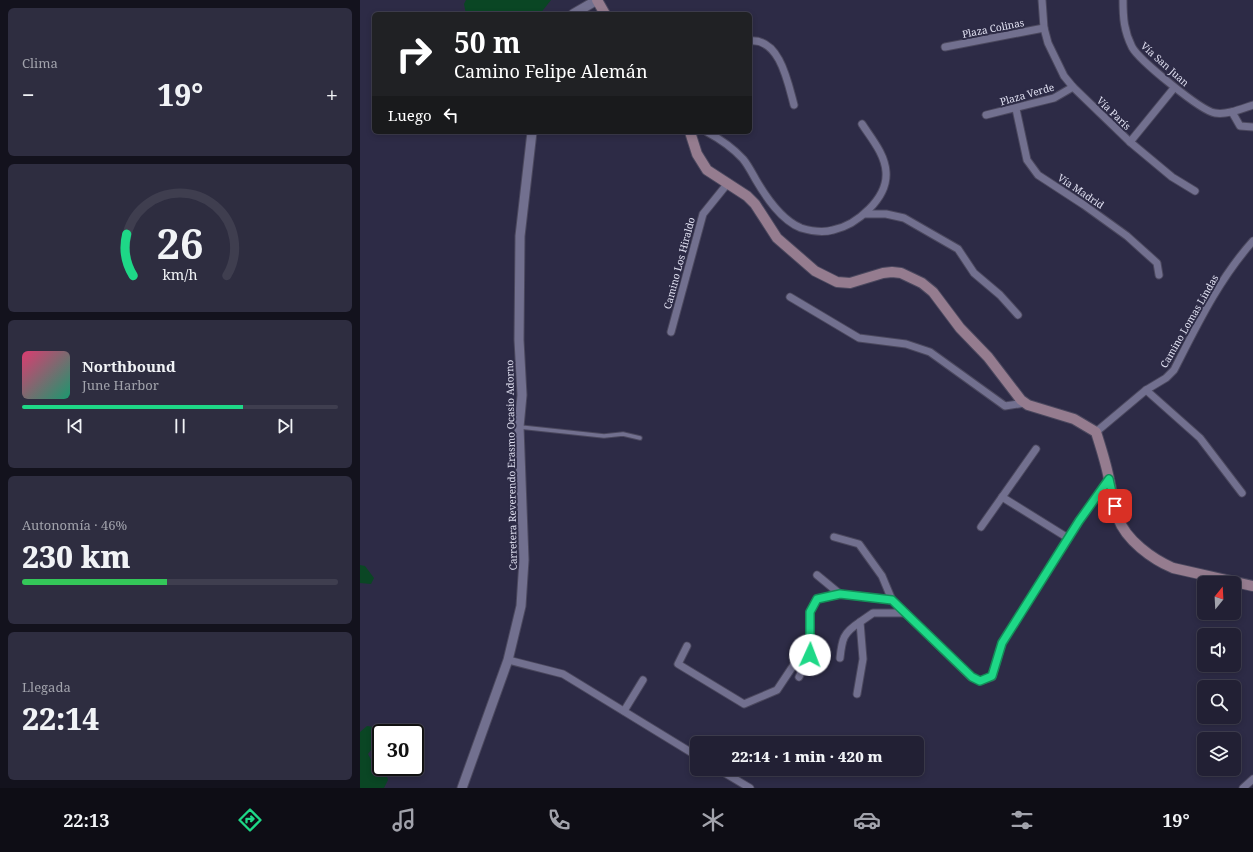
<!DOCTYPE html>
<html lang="es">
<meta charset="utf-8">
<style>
:root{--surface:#222034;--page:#2e2d40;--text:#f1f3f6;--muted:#a2a3ac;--line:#3f3e4f;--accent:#1ed887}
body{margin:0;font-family:"Noto Serif",serif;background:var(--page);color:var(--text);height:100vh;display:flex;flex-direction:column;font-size:15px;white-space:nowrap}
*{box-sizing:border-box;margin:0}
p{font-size:13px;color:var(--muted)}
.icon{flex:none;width:22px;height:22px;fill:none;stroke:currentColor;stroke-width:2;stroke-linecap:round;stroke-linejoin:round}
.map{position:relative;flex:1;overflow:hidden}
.panel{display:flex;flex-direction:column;gap:8px;padding:8px;background:#13121d;width:360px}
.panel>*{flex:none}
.banner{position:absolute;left:12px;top:12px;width:380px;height:122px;border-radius:6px;box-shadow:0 2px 6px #0003,0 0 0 1px var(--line);background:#202124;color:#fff;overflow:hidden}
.needle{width:26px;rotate:18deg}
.controls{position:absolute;left:837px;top:576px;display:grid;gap:8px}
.controls a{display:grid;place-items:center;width:44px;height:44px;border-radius:6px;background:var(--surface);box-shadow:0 2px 6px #0003,0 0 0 1px var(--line);font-size:20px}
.speed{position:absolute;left:12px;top:724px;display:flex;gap:8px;font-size:20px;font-weight:700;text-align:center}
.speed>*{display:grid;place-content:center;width:52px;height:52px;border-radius:50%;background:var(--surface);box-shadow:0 2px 6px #0003,0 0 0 1px var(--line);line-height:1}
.speed .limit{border:2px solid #111;border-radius:6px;background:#fff;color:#111}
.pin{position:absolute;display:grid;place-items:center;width:34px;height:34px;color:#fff;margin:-17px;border-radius:8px;box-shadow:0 2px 6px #0006}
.me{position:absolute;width:44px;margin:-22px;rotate:2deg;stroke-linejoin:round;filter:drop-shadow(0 0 3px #0008)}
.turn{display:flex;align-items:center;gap:14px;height:84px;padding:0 16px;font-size:18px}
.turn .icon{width:52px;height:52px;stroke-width:2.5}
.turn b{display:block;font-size:28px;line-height:34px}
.then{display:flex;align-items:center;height:38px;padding:0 16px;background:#0003;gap:8px;font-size:15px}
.big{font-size:30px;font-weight:800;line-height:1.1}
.panel .card{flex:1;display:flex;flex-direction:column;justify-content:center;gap:6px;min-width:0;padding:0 14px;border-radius:6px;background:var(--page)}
.panel .dial{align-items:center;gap:0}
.dial svg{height:104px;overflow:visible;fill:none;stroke:var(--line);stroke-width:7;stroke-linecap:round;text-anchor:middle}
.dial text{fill:var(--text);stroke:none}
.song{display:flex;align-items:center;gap:12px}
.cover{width:48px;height:48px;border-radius:6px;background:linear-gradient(135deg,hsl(340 70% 55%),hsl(160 70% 35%))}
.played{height:4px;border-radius:2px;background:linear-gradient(90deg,var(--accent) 70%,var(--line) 70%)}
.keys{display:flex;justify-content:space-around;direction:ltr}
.heat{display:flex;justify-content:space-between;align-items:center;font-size:22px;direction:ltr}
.charge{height:6px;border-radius:3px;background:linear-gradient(90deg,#34c759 46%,var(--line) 0)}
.trip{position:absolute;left:330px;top:736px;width:234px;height:40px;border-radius:6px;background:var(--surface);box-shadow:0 2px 6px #0003,0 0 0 1px var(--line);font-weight:800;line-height:40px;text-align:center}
.tabs{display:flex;height:64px;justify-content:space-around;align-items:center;background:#0e0d15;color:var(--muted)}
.tabs .icon{width:28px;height:28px}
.tabs .selected{color:var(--accent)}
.tabs b{font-size:18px;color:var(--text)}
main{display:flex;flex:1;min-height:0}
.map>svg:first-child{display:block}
.green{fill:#0a4624}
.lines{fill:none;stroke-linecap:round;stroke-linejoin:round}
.service-casing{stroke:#4b485e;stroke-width:5.5}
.minor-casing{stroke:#4b485e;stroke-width:9}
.tertiary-casing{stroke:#4b485e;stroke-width:11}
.secondary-casing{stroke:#4b485e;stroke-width:12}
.service{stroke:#72708f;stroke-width:3.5}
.minor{stroke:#72708f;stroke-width:7}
.tertiary{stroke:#72708f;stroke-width:9}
.secondary{stroke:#957c8f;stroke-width:10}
.route-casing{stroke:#148c58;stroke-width:10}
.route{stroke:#1ed887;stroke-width:7}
.labels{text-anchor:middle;stroke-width:4;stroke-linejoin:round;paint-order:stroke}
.street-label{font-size:10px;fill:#e0e0f1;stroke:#2d2b46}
</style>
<main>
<section class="panel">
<div class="card"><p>Clima</p>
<div class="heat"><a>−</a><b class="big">19°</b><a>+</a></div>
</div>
<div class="card dial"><svg viewBox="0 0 100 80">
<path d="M14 69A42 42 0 1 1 86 69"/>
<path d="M14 69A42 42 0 0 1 9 37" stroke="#1ed887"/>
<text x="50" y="56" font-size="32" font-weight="700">26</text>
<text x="50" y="72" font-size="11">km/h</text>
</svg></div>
<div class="card">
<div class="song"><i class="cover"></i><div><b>Northbound</b><p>June Harbor</p></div></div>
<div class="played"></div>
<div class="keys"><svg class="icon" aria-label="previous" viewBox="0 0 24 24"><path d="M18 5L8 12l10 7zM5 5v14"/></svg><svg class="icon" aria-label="pause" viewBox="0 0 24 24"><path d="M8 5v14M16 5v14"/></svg><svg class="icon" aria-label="next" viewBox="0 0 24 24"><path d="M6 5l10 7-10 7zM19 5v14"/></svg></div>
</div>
<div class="card"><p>Autonomía · 46%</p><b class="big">230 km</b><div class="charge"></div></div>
<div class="card"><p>Llegada</p><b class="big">22:14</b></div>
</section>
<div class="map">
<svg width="893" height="788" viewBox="0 0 893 788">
<rect width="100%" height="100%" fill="#2d2b46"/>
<g class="green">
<path d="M106,0h85l-11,14h-74l-2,-10z"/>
<path d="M0,565l5,1 9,12 -3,6 -11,-1z"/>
<path d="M7,726l7,1 5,4 1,7 -12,16 6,11 12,8 2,7 -4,8h-24v-56z"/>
</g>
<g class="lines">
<defs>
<path id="service" d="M160,427l84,9 19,-2 17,4"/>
<g id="minor">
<path d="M682,0l2,28 4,15 16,33 9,11 57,55 42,35 23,14"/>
<path d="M763,0c0,18 1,31 9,47 7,13 69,64 83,66 12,2 26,-4 38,-8"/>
<path d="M390,41c30,-3 38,42 44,64"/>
<path d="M585,47l99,-19"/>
<path d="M656,109l11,51 11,15 46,30 43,31 30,27 2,12"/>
<path d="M872,112l8,14 13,1"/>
<path d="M626,115l68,-17 19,-11"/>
<path d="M347,132c13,7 26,16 36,27 5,6 9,14 13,21 10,17 25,40 45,48 10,3 21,5 32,2 24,-5 55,-32 53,-58 -1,-18 -15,-34 -24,-48"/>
<path d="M770,142l44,-54"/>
<path d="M505,214h21l18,4 54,31 16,24 26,22 18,20"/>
<path d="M430,297l69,41 47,6 24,8 75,54 20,-3"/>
<path d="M311,332l32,-118 25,-31"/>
<path d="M786,390l54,48 42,55"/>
<path d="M736,432l50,-42 20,-12 8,-8c23,-45 45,-91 79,-129"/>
<path d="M642,497l66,41"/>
<path d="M621,527l55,-78"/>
<path d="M474,537l25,7 23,32 10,24"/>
<path d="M457,575l23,19"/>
<path d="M327,646l-9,18 66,40 33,-14 34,-51"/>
<path d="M480,658c2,-19 3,-25 20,-36"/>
<path d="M148,660l55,14 134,82"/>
<path d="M439,677l11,-22v-43l7,-13 23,-5 52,6 79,77 9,4 12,-4 10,-34 77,-122 30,-42"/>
<path d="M497,694l6,-35 -3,-37 13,-9h33"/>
<path d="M264,711l19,-31"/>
<path d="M358,769l32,19"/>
<path d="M883,788l10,-9"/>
</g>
<g id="tertiary">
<path d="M213,14l24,-14"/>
<path d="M102,788l46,-128 13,-54 3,-46 -5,-133 3,-32 -3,-55 1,-104 12,-104"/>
</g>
<g id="secondary">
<path d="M237,0l8,14"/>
<path d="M330,132l7,22 10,16 40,26 8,8 22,34 38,33 22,11 13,1 33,-10 9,-1 9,1 21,10 11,9 27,36 28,29 33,43 7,5 46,14 22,13c5,16 10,31 13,47 3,13 4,27 9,39 8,22 34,41 55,50l80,18"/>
</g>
</defs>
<use href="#service" class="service-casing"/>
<use href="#minor" class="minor-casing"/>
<use href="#tertiary" class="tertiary-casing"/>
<use href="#secondary" class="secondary-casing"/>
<use href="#service" class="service"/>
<use href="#minor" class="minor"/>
<use href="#tertiary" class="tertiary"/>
<use href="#secondary" class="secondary"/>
</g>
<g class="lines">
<defs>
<path id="route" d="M450,655v-43l7,-13 23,-5 52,6 80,77 8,4 12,-5 10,-33 77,-122 30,-42 6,27"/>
</defs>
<use href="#route" class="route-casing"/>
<use href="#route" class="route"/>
</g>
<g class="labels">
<g class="street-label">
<text transform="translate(633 28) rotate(-11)" y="4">Plaza Colinas</text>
<text transform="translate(805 64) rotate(42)" y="4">Vía San Juan</text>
<text transform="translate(667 94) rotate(-16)" y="4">Plaza Verde</text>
<text transform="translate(754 113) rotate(44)" y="4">Vía París</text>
<text transform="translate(721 191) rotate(34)" y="4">Vía Madrid</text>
<text transform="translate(319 263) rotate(-75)" y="4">Camino Los Hiraldo</text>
<text transform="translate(829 321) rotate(-60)" y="4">Camino Lomas Lindas</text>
<text transform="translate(151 465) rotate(-91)" y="4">Carretera Reverendo Erasmo Ocasio Adorno</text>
</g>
</g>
</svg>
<div class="controls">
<a><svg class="needle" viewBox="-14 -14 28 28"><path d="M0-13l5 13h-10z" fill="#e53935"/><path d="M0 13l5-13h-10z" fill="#a2a3ac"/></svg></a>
<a><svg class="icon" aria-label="sound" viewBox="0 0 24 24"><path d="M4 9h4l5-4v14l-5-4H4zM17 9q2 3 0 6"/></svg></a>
<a><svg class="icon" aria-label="search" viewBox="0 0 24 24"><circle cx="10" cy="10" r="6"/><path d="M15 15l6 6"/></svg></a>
<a><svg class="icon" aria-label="layers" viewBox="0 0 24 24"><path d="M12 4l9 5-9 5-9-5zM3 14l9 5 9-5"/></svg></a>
</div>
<div class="speed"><div class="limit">30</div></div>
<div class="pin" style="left:755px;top:506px;background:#d93025"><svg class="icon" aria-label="arrive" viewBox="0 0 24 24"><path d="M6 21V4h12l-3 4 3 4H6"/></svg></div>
<svg class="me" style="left:450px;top:655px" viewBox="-20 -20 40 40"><circle r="19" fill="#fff"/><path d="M0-13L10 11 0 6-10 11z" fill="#1ed887"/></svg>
<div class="trip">22:14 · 1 min · 420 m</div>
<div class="banner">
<div class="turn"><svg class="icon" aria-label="right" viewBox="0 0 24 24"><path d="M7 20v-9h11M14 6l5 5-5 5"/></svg><div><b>50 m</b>Camino Felipe Alemán</div></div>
<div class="then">Luego<svg class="icon" aria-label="left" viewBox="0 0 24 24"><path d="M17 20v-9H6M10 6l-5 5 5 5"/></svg></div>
</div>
</div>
</main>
<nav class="tabs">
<b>22:13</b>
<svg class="icon selected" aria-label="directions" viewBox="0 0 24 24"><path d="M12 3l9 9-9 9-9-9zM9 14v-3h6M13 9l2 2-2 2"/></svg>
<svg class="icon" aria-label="music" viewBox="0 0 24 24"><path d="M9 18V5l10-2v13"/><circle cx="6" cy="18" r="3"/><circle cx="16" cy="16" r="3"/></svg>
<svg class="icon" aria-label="phone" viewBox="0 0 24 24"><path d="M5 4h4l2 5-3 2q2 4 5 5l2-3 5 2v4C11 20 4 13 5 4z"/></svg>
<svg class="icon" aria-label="climate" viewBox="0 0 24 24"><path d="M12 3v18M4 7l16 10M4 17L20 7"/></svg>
<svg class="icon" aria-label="car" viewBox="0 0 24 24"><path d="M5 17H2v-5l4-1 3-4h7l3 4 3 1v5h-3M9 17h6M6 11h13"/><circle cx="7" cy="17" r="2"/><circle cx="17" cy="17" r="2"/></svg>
<svg class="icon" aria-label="filters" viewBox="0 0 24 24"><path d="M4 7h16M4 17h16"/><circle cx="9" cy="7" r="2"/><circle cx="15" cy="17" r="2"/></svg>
<b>19°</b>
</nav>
